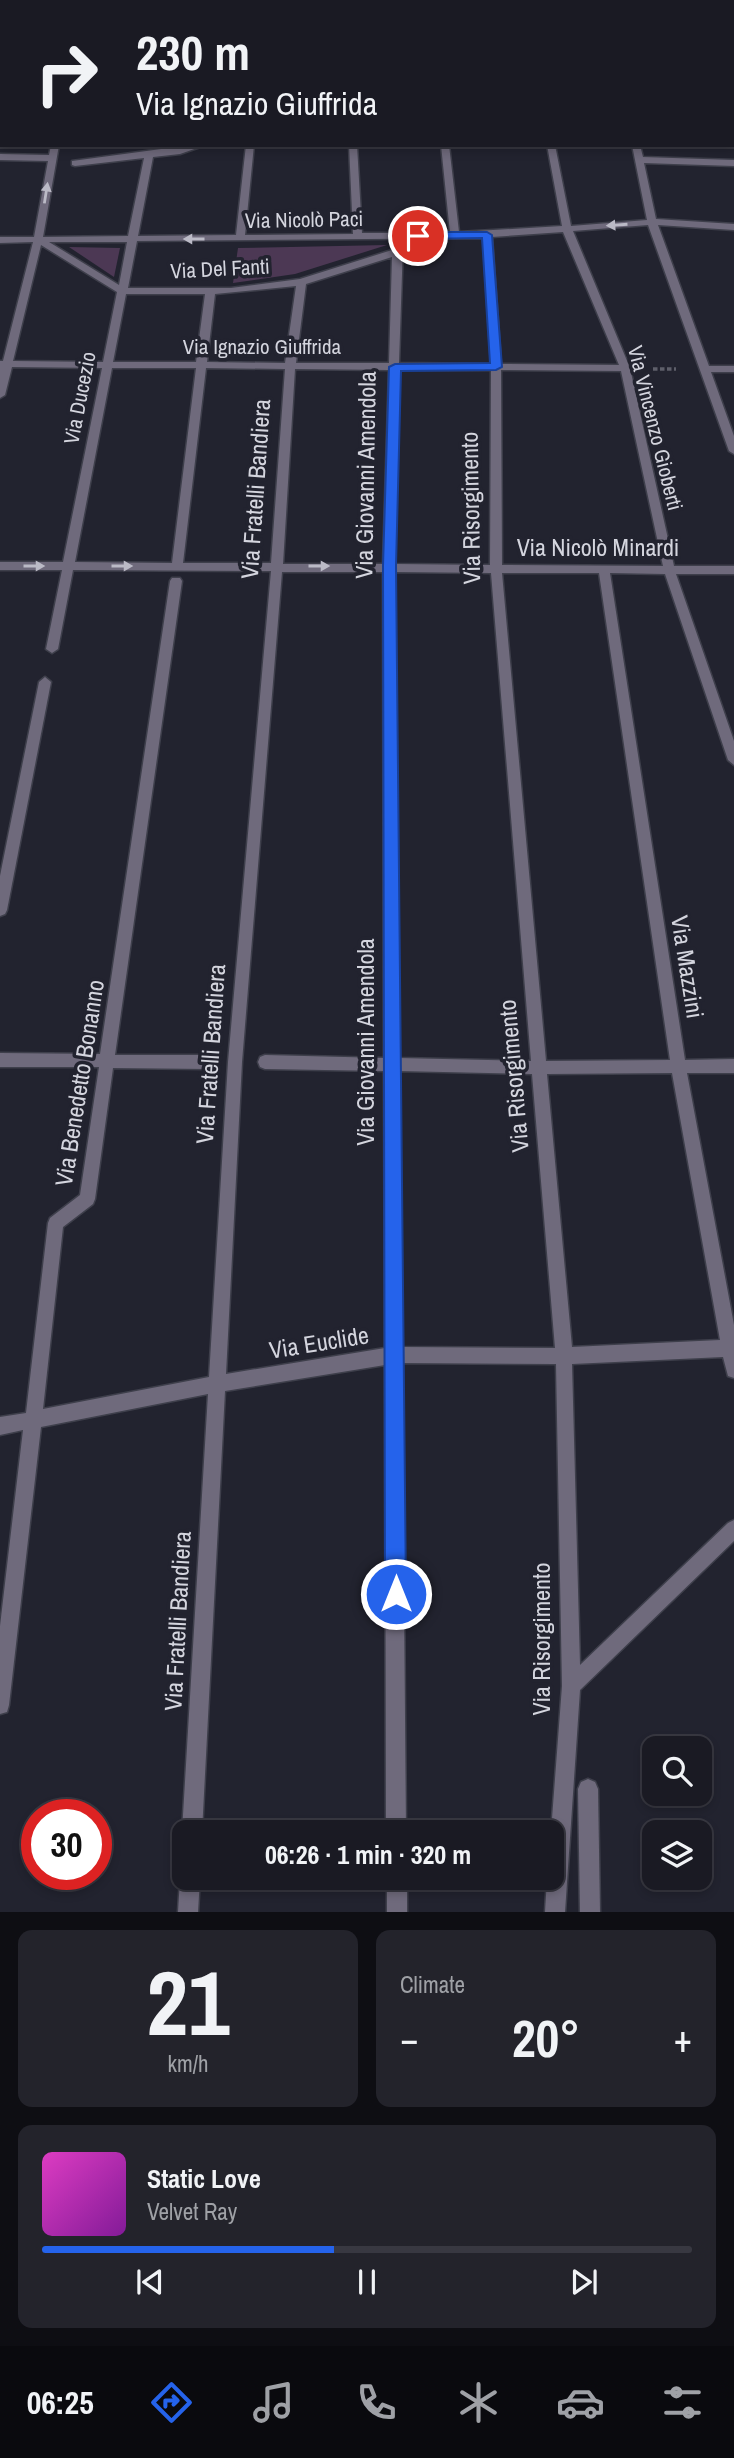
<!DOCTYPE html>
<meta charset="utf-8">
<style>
:root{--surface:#1a1a23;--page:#23232b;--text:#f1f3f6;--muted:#9fa1a6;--line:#383841;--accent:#2563eb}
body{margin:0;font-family:"Archivo Narrow",sans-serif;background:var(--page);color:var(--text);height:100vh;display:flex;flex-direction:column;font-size:26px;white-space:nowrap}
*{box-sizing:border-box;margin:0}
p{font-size:23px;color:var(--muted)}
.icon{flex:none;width:38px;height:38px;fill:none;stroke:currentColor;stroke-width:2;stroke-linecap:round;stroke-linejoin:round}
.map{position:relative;height:1912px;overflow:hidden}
.side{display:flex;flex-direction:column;gap:18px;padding:18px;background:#0e0e13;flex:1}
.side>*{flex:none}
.banner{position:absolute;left:0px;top:0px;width:735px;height:147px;box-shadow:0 4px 10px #0003,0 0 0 2px var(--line);background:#1a1a23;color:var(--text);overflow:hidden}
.fabs{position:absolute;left:642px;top:1736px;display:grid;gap:14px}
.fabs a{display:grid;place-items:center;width:70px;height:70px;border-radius:14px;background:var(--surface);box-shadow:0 4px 10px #0003,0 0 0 2px var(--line);font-size:35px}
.speed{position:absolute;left:21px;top:1799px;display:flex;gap:14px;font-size:35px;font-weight:700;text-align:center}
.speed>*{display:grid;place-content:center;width:91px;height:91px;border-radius:50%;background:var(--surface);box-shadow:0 4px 10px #0003,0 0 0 2px var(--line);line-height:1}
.speed .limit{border:10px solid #d22;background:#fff;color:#111}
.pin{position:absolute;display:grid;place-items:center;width:60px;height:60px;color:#fff;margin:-30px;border:4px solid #fff;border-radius:50%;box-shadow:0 2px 7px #0007}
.me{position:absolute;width:77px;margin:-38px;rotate:0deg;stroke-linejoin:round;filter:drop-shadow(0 0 5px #0008)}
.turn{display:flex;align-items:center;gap:24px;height:147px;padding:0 21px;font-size:32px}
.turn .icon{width:91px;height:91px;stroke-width:2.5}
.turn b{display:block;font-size:49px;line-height:60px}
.big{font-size:52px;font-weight:700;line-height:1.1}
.side .tile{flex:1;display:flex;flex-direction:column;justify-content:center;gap:10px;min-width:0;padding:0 24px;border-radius:14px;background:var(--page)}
.side .dial{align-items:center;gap:0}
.dial b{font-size:91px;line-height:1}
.song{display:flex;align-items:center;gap:21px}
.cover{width:84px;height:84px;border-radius:10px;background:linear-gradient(135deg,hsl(310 70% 55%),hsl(290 70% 35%))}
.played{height:7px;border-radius:4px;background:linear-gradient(90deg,var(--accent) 45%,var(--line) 45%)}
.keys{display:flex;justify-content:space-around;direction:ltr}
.heat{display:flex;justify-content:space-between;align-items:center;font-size:38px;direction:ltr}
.side .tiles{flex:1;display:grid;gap:18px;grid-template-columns:1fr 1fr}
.tile:last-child{grid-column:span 2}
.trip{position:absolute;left:172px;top:1820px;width:392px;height:70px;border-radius:14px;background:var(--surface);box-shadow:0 4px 10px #0003,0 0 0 2px var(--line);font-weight:700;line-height:70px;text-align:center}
.menu{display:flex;height:112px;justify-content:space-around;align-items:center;background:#0a0a0e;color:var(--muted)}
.menu .icon{width:49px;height:49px}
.menu .active{color:var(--accent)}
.menu b{font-size:32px;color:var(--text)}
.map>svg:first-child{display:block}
.green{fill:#4c3854}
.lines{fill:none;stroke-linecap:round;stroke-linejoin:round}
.street-casing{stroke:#3e3f4b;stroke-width:3}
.path{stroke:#5e5f6a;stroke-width:3.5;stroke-dasharray:4.5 2.5;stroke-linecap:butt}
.street{fill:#6f6a7c;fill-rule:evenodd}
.oneway{fill:#bbbac6}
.route{fill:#2563eb;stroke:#184099;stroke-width:2}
.labels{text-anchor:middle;stroke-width:7;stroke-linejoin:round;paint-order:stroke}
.far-street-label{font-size:21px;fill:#d4d5de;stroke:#22232f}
.street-label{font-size:24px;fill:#d4d5de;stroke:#22232f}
</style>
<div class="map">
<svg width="734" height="1912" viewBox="0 0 734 1912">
<rect width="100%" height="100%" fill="#22232f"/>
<g class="green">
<path d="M387,245l-92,29 -62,9 5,-35z"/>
<path d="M69,247l51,1 -6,29z"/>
</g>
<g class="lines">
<defs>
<g id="street">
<path d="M22,0h8l-9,2z"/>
<rect x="89" y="0" width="8" height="2"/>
<rect x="160" y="0" width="8" height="2"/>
<rect x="234" y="0" width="8" height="2"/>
<rect x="331" y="0" width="8" height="2"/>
<path d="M472,0h13l-15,2z"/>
<rect x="519" y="0" width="8" height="2"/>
<rect x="602" y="0" width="8" height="2"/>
<rect x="733" y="4" width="1" height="4"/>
<rect x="0" y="56" width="2" height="4"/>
<rect x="733" y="56" width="1" height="4"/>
<path d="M0,76h2l-2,10z"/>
<rect x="733" y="111" width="1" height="6"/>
<path d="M51,145h8l-16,92 85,-1 16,-78 -69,8 -3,-1v-4l119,-16h15l-26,9 -27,3 -15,79 98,-1 10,-90h8l-9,90 108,-1 -4,-89h8l5,88h88l-9,-88h8l10,87 103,-6 -15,-81h8l16,81 76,-6 -15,-75h8l3,12 91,3v6l-90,-3 12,56 78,5v6l-76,-5 51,141h25v6h-23l23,64v18l-5,-3 -81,-226 -75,6 57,137 44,198h60v8h-58l58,167v24l-6,-5 -63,-186 -55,-1 75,487 49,-1v14h-47l47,252v53l-6,-2 -5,-19 -151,7 8,301 148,-142 6,-3v21l-154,149 -15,222h-20l2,-34h4v-46l11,-146 -6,-322 -154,-1 4,469h-20l-1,-467 -160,26 -23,441h-18v4l-2,-4 26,-438 -167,33 -32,278 -2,7 -7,2v-88l23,-196 -23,5v-18l26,-4 22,-190 2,-5 30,-23 19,-128h-99v-14l100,1 70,-473 2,-3h8l2,3 -67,474h92l5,2 2,5 -2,5 -5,2 -94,-1 -18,131 -2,5 -30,23 -20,182 166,-32 19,-315 43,-491 -198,-1 -15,79 -6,4 -6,-4 16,-79h-62v-8h63l39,-194 -90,-1 -7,28 -5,3v-37h3l30,-119 -33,1v-6h34l14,-76 -48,-1v-6l49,1zM563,232l56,133 -118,-1 -9,-127zM483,238l8,126 -92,-1 4,-119 -5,-3 -5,3 -1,6 -92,29 -69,9h-103l9,-47zM49,242h78l-8,43zM41,245l76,47 -14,70 -90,-1zM392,257l-3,106h-93l10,-79zM296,286l-11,77 -78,-1 8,-68zM126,294h79l-9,68h-83zM112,368h84l-24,195 -97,-1zM206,368l79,1 -14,194h-88zM295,369l94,1 -6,194h-100zM399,370h92l-1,195 -95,-1zM501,370l120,1 42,195 -161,-1zM282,572h101l1,486 -119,-3 -5,2 -2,5 2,5 5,2 119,2 1,277 -159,26 16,-312zM395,572l96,1 40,488 -132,-3zM502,573h97l71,487 -124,1zM399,1071l133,3 23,274 -153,-1zM672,1073l48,267 -148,7 -25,-273z"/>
<path d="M45,677l6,5 -44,228 -2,4 -5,2v-40l39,-194z"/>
<path d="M588,1779l7,3 3,7 2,123h-20l-2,-123 3,-7z"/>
<path d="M183,1871l1,7h16l-2,34h-20l2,-34z"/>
<rect x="387" y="1878" width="20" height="34"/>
</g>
</defs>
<use href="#street" class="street-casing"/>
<path class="path" d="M653,369h23"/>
<use href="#street" class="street"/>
</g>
<defs><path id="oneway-solid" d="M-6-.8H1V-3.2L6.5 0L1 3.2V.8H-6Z" transform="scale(1.75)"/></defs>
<g class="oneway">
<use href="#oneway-solid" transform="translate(46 193) rotate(-81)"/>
<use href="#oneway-solid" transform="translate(617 225) rotate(176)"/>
<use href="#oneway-solid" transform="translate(194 239) rotate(180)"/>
<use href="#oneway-solid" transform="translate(34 566)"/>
<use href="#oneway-solid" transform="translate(122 566)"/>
<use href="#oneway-solid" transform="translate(319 566)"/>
</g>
<path class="route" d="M487,232l5,3 10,132 -6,3 -95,1 -5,195 10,1028 -3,7 -7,3 -8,-3 -3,-7 -2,-1028 6,-199 6,-3 95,-1 -8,-125 -64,1 -6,-3 6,-4z"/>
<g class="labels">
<g class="far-street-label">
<text transform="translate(304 220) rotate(-1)" y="7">Via Nicolò Paci</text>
<text transform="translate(220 269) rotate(-3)" y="7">Via Del Fanti</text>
<text x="262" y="354">Via Ignazio Giuffrida</text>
<text transform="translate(80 398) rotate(-79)" y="7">Via Ducezio</text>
<text transform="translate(655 428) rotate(76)" y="7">Via Vincenzo Gioberti</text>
</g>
<g class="street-label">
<text transform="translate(366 475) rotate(-89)" y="8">Via Giovanni Amendola</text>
<text transform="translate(256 489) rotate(-86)" y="8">Via Fratelli Bandiera</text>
<text transform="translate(471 508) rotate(-91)" y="8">Via Risorgimento</text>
<text x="598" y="556">Via Nicolò Minardi</text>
<text transform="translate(687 967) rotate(81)" y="8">Via Mazzini</text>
<text transform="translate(366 1042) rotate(-90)" y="8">Via Giovanni Amendola</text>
<text transform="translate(211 1054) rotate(-86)" y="8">Via Fratelli Bandiera</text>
<text transform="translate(514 1076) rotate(-95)" y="8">Via Risorgimento</text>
<text transform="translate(80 1083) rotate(-81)" y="8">Via Benedetto Bonanno</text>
<text transform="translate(319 1343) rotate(-9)" y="8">Via Euclide</text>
<text transform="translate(178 1621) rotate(-87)" y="8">Via Fratelli Bandiera</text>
<text transform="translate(542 1639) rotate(-90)" y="8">Via Risorgimento</text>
</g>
</g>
</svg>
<div class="fabs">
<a><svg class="icon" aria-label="search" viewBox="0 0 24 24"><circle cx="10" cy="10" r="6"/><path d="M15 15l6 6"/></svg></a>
<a><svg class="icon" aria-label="layers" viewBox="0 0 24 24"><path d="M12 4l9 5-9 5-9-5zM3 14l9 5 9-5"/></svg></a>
</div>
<div class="speed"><div class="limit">30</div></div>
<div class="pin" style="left:418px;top:236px;background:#d93025"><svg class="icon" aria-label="arrive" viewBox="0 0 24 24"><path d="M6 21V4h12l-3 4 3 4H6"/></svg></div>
<svg class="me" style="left:396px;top:1594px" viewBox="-20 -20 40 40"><circle r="17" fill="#2563eb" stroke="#fff" stroke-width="3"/><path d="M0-11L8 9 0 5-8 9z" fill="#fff"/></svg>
<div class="trip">06:26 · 1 min · 320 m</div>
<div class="banner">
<div class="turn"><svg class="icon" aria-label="right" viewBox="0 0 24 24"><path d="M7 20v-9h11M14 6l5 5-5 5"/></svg><div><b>230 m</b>Via Ignazio Giuffrida</div></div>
</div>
</div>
<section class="side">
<div class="tiles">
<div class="tile dial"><b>21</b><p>km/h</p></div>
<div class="tile"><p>Climate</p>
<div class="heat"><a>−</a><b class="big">20°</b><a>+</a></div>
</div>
<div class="tile">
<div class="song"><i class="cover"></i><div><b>Static Love</b><p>Velvet Ray</p></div></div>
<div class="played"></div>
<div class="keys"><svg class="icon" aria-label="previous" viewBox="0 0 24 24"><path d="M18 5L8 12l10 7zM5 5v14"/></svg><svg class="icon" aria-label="pause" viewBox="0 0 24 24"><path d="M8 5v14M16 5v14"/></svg><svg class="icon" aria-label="next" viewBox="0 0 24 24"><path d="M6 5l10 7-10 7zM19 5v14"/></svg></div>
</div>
</div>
</section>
<nav class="menu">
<b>06:25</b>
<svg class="icon active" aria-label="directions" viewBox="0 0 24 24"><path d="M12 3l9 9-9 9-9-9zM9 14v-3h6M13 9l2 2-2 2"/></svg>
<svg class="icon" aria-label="music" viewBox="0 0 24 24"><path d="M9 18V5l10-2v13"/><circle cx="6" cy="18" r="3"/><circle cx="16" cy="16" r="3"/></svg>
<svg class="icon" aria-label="phone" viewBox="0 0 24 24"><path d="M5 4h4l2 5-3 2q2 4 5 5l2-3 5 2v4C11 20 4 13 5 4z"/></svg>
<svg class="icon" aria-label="climate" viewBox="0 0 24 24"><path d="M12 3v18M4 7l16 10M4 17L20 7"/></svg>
<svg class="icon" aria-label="car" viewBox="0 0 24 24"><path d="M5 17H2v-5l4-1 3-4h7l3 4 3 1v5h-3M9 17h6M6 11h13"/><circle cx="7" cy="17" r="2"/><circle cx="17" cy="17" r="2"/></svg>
<svg class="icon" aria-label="filters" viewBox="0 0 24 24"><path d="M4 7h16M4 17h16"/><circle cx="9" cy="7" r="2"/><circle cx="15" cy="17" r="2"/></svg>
</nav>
